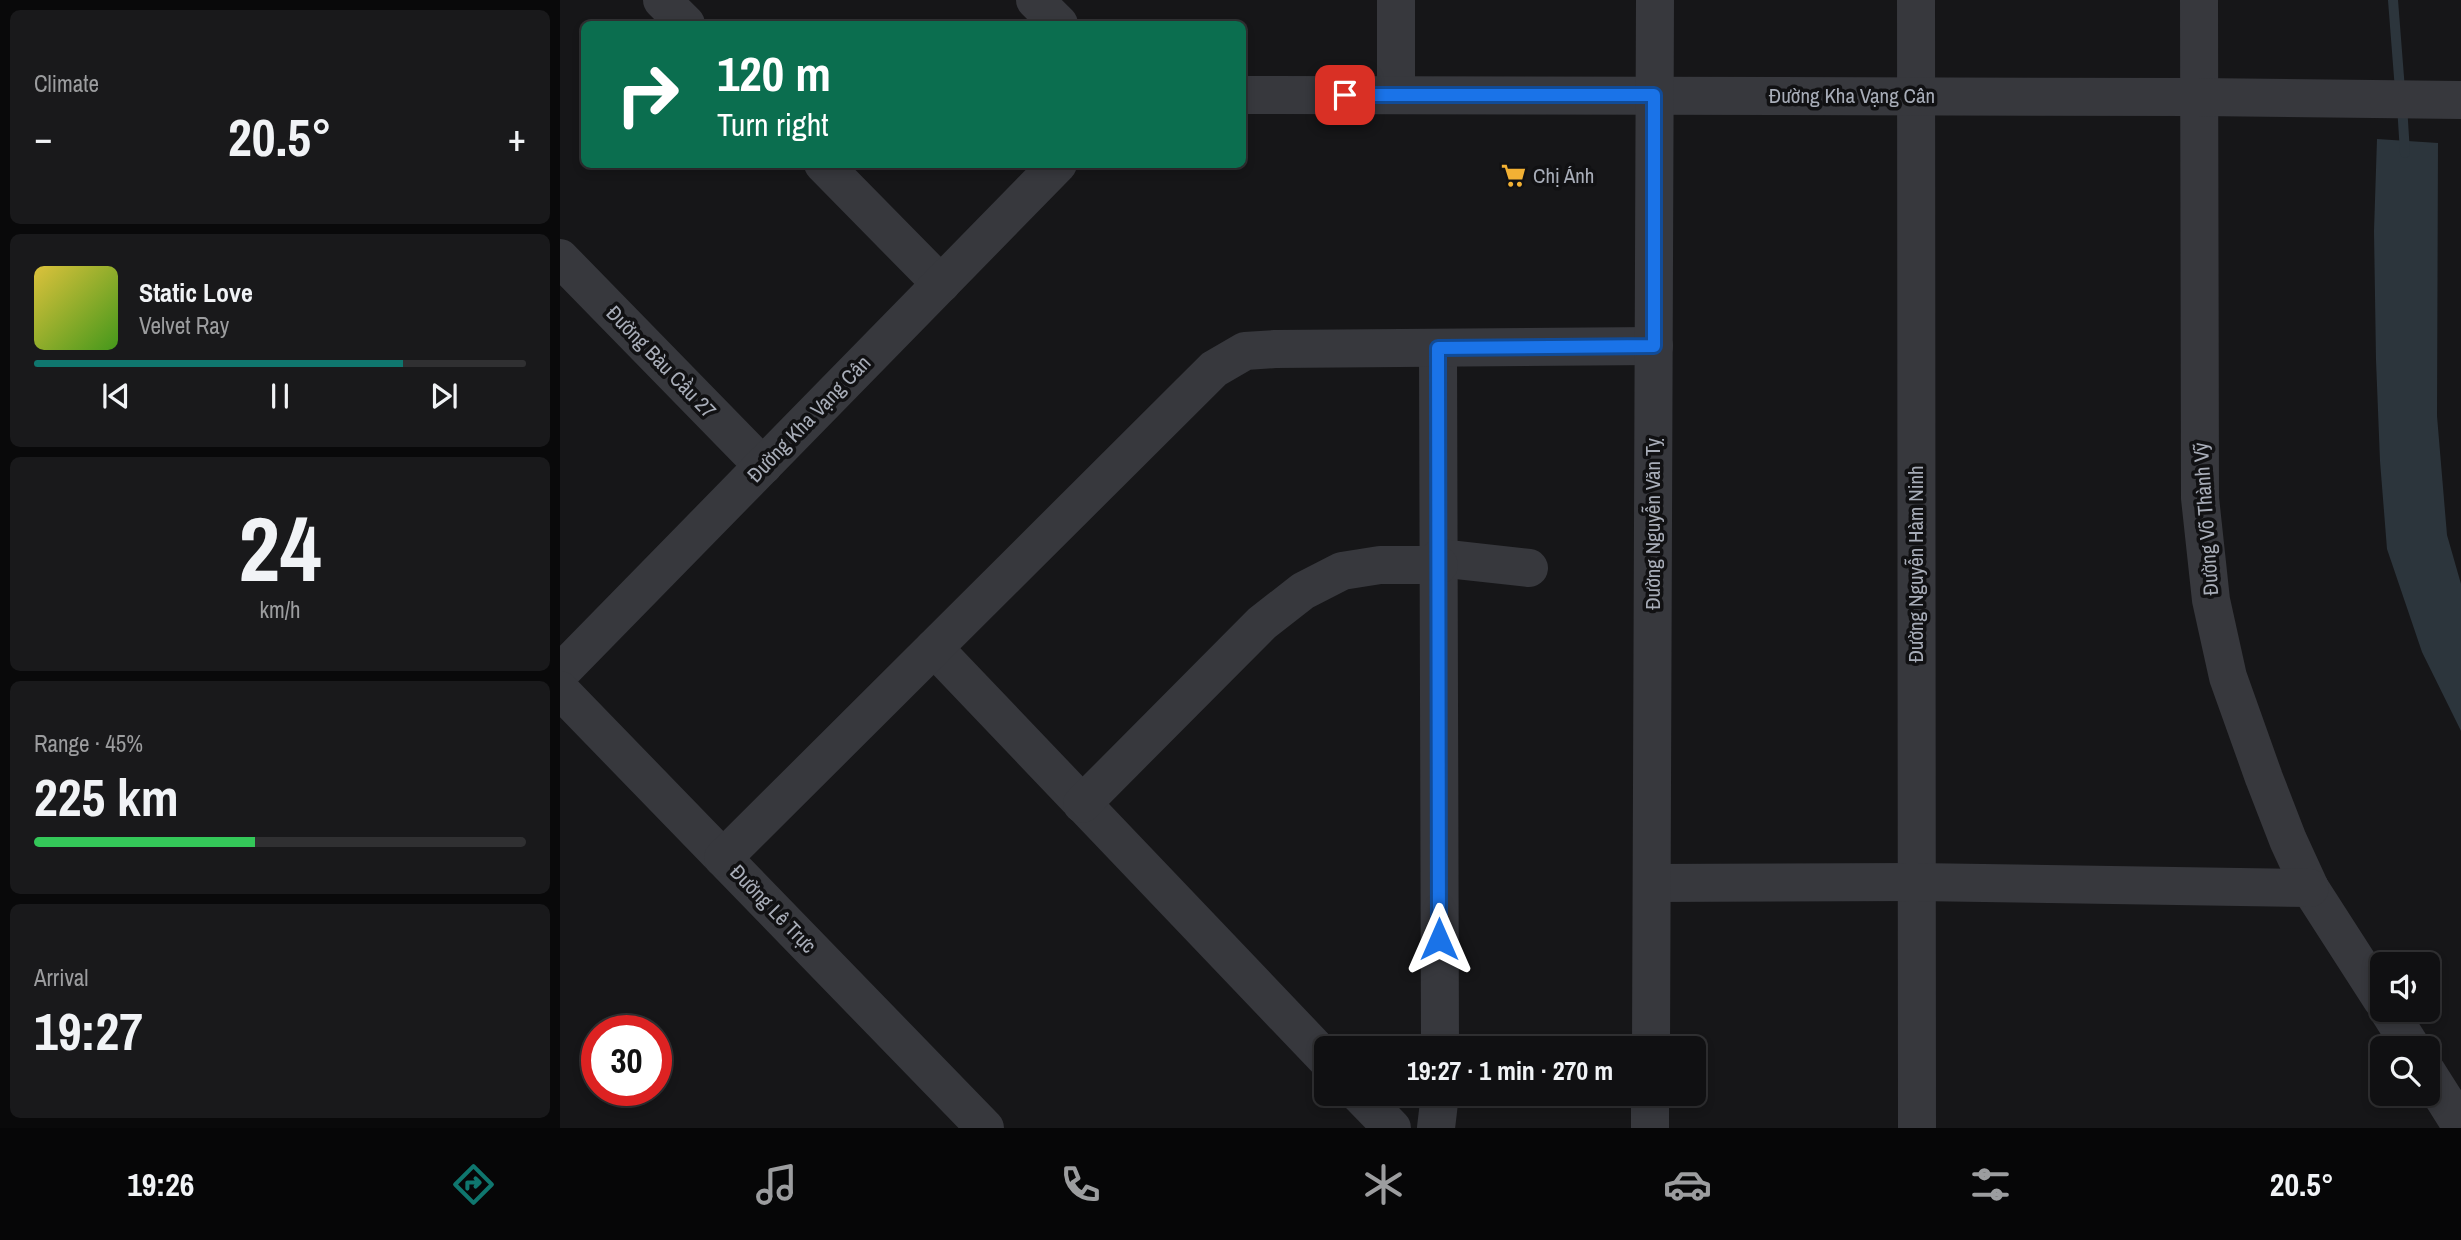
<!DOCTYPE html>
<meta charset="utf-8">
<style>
:root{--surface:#101012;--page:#19191b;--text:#f1f3f6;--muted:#9c9d9f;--line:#303032;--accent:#0f766e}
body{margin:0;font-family:"Archivo Narrow",sans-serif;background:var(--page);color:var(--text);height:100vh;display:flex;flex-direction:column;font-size:26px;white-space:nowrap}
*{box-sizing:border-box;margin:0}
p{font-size:23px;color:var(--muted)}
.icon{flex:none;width:38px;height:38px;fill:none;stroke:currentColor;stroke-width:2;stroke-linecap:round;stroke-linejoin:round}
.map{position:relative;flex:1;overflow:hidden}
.panel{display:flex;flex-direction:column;gap:10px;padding:10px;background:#09090a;width:560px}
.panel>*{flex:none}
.guide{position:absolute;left:21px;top:21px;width:665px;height:147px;border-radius:10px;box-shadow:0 4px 10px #0003,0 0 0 2px var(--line);background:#0b6e4f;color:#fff;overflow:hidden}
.controls{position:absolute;left:1810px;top:952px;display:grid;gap:14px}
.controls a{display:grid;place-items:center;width:70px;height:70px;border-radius:10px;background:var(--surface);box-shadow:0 4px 10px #0003,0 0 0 2px var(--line);font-size:35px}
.speed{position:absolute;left:21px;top:1015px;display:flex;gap:14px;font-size:35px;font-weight:700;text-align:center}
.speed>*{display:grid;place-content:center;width:91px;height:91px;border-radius:50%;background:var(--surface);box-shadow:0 4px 10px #0003,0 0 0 2px var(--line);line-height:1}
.speed .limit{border:10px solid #d22;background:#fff;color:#111}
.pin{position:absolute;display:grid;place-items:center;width:60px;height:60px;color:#fff;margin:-30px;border-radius:14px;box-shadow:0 4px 10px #0006}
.me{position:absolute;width:77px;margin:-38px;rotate:0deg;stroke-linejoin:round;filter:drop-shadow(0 0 5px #0008)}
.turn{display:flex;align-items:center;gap:24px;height:147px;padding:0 21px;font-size:32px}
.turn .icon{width:91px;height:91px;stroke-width:2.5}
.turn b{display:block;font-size:49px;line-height:60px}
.big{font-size:52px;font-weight:800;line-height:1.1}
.panel .widget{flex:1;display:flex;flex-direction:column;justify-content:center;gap:10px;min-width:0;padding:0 24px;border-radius:10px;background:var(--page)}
.panel .dial{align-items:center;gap:0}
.dial b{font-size:91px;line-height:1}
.song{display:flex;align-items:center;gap:21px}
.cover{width:84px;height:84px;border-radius:10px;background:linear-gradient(135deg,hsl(50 70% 55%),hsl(100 70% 35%))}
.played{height:7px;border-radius:4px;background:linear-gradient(90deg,var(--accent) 75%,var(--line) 75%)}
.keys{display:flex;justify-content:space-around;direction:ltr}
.heat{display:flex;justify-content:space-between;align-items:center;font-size:38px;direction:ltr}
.charge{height:10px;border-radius:5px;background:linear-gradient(90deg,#34c759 45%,var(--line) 0)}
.trip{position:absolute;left:754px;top:1036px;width:392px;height:70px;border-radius:10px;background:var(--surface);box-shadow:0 4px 10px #0003,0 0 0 2px var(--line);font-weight:800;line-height:70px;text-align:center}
.tab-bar{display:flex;height:112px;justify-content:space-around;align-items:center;background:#060607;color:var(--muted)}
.tab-bar .icon{width:49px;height:49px}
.tab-bar .selected{color:var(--accent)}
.tab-bar b{font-size:32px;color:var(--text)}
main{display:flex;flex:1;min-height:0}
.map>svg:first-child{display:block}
.water{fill:#2c353c}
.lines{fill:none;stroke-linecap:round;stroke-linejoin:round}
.stream{stroke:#2c353c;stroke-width:10}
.minor{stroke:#37383d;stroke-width:38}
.route-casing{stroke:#114b97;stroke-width:18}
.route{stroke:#1a73e8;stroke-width:12}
.labels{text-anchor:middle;stroke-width:7;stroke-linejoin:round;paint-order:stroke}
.street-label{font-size:21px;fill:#a8adb8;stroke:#111113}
.poi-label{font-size:21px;fill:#a8adb8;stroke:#111113;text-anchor:start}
</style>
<main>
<section class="panel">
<div class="widget"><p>Climate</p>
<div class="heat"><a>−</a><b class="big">20.5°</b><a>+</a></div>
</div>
<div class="widget">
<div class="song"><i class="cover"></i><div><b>Static Love</b><p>Velvet Ray</p></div></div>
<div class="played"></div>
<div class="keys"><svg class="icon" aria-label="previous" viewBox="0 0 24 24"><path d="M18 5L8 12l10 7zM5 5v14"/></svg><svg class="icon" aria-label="pause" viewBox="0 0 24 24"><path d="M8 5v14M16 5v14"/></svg><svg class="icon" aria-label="next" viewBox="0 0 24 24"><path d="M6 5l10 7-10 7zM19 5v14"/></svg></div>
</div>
<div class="widget dial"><b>24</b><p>km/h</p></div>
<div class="widget"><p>Range · 45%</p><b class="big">225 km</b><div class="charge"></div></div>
<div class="widget"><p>Arrival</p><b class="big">19:27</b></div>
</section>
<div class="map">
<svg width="1901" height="1128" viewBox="0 0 1901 1128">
<rect width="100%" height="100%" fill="#161618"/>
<path class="water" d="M1817,139l61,4 -1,273 10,119 14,49v147l-39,-79 -35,-103 -7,-88 -4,-101 -2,-129z"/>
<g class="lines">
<g class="stream">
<path d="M1833,0l7,90"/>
<path d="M1842,105l3,48"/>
</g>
<g class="minor">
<path d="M102,0l24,24"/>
<path d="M475,0l24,24"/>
<path d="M836,0v95"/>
<path d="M1356,0l1,1128"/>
<path d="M1639,0l1,498 11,102 17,77 36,101 24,62 22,48 72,112"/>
<path d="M682,95l957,2 262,3"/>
<path d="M263,164l118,120"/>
<path d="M0,258l203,208"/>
<path d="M878,348l2,700"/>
<path d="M879,558l90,10"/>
<path d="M374,648l392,411"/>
<path d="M0,673l498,-509"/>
<path d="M0,690l425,438"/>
<path d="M522,804l180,-181 41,-32 39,-20 38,-6h59"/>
<path d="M163,858l491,-489 31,-18 30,-2 379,-3"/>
<path d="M1092,883l264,-1 394,6"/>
<path d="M1828,1010l24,38"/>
<path d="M1091,1048l4,-1048"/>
<path d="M1867,1072l34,54"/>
<path d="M799,1094l33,34"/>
<path d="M876,1128l4,-34"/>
<path d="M1090,1128v-34"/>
</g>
</g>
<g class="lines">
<defs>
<path id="route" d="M785,95h309v251l-216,2 1,591"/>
</defs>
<use href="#route" class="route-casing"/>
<use href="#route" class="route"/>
</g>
<defs>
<symbol id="supermarket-bare" viewBox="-9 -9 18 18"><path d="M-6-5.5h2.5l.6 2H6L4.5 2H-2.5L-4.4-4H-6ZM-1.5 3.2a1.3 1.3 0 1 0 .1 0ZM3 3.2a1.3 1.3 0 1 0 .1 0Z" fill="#f2b134" stroke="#111113" stroke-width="2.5" paint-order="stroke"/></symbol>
</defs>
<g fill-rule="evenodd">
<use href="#supermarket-bare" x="936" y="158" width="35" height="35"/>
</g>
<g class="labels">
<g class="street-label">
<text x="1292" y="103">Đường Kha Vạng Cân</text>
<text transform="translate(101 362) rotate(46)" y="7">Đường Bàu Cầu 27</text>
<text transform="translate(249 419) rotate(-46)" y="7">Đường Kha Vạng Cân</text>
<text transform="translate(1646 519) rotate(-94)" y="7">Đường Võ Thành Vỹ</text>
<text transform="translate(1093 524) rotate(-90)" y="7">Đường Nguyễn Văn Tỵ</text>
<text transform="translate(1356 564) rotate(-90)" y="7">Đường Nguyễn Hàm Ninh</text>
<text transform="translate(213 909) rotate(46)" y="7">Đường Lê Trực</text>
</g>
<g class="poi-label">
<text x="973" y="183">Chị Ánh</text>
</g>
</g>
</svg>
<div class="controls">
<a><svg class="icon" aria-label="sound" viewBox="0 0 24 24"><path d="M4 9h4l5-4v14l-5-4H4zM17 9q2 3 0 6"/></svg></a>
<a><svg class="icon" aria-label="search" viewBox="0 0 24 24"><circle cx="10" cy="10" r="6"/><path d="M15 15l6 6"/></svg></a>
</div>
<div class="speed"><div class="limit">30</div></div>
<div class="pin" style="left:785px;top:95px;background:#d93025"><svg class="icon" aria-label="arrive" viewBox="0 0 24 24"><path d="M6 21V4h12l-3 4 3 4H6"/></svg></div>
<svg class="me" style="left:879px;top:939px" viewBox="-20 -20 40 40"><path d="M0-17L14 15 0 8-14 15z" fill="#1a73e8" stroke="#fff" stroke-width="4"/></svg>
<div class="trip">19:27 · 1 min · 270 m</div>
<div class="guide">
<div class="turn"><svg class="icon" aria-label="right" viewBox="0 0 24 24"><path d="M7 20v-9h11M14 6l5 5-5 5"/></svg><div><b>120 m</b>Turn right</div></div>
</div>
</div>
</main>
<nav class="tab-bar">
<b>19:26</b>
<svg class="icon selected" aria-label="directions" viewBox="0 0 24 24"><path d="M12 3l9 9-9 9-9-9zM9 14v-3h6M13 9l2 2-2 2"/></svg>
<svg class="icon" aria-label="music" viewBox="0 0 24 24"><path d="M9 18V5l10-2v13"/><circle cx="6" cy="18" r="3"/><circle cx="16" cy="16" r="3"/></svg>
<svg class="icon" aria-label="phone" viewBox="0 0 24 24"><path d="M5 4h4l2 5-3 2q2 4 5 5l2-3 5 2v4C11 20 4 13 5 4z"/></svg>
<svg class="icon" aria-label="climate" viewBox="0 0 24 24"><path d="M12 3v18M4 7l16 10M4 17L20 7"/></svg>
<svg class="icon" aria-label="car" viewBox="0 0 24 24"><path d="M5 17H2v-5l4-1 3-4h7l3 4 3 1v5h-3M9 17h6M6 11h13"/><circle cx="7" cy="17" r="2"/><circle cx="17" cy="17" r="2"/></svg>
<svg class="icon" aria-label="filters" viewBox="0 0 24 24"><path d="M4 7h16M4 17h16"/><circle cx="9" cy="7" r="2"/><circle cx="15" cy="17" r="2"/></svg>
<b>20.5°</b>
</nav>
